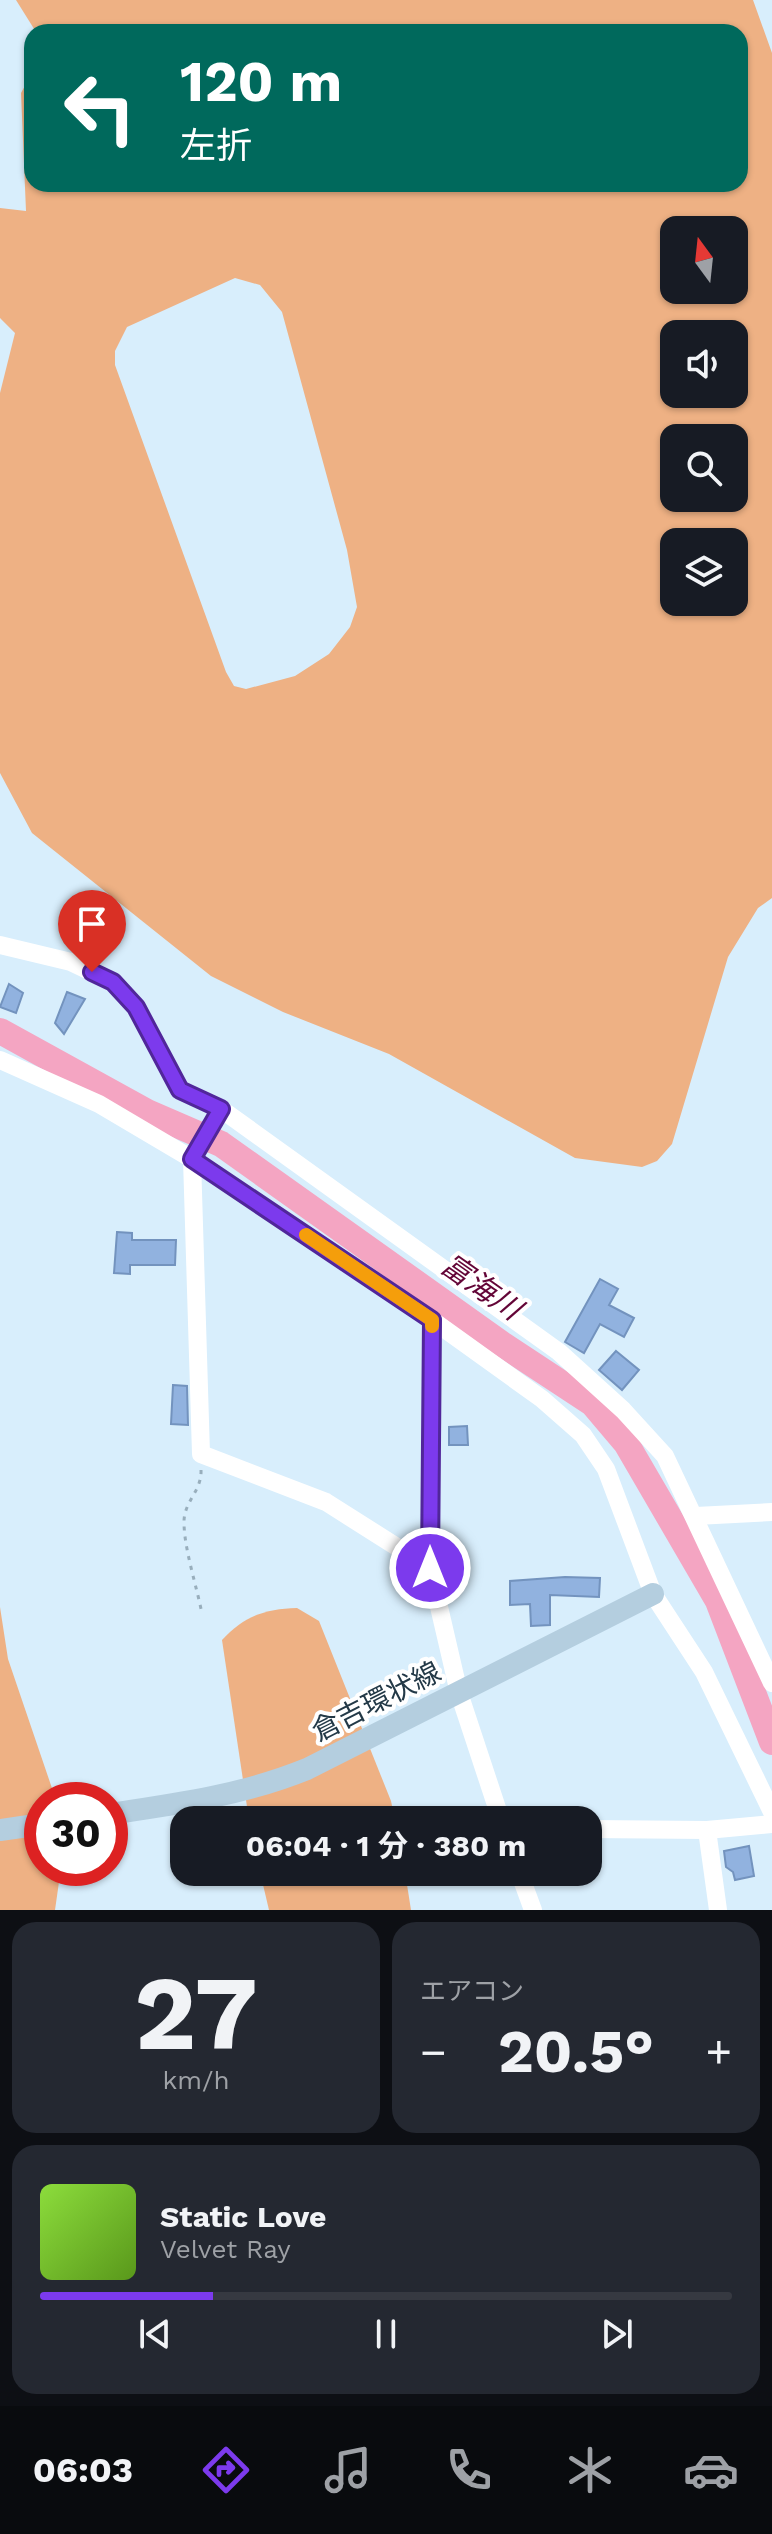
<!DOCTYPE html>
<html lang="ja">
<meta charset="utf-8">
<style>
:root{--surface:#171b24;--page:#242831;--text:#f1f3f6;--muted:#9ea1a6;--line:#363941;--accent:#7c3aed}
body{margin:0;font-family:"Work Sans","Noto Sans JP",sans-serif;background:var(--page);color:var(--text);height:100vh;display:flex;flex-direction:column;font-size:30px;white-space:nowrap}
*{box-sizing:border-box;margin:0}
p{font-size:26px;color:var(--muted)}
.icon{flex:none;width:44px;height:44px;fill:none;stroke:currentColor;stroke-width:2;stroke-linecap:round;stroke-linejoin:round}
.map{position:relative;height:1910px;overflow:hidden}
.panel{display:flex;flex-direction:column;gap:12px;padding:12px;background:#0d0f14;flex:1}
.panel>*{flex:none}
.top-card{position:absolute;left:24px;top:24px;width:724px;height:168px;border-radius:24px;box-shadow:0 2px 6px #0004;background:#00695c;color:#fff;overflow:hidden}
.needle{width:52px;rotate:345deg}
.controls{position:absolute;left:660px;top:216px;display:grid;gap:16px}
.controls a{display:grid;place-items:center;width:88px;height:88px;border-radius:16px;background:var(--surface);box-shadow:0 2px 6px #0004;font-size:40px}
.speed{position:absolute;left:24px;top:1782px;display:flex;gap:16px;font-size:40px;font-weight:700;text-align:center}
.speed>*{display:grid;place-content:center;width:104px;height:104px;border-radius:50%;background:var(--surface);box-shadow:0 2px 6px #0004;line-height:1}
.speed .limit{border:12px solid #d22;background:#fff;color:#111}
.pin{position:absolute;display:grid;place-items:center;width:68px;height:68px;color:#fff;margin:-82px -34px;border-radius:50% 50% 50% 0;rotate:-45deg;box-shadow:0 0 8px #0007}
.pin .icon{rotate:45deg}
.me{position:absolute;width:88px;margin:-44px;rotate:0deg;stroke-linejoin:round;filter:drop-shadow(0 0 6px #0008)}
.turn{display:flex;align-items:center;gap:28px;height:168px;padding:0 24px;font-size:36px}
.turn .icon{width:104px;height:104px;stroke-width:2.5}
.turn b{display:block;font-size:56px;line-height:68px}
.big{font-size:60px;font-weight:700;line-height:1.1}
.panel .tile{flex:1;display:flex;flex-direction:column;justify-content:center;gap:12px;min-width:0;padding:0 28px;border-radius:24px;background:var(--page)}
.panel .dial{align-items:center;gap:0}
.dial b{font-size:104px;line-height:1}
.song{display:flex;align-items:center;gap:24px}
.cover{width:96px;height:96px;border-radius:12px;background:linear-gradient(135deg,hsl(90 70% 55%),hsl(90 70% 35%))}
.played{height:8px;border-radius:4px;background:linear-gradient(90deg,var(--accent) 25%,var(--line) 25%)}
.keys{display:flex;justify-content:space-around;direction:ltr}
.heat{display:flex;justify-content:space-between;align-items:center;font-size:44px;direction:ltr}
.panel .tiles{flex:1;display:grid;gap:12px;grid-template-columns:1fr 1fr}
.tile:last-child{grid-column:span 2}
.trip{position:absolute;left:170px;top:1806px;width:432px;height:80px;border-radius:24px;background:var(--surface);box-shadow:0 2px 6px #0004;font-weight:700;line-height:80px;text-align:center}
.tabs{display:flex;height:128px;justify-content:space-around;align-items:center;background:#090b0e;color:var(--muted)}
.tabs .icon{width:56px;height:56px}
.tabs .selected{color:var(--accent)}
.tabs b{font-size:36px;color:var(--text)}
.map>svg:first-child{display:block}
.green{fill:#eeb184;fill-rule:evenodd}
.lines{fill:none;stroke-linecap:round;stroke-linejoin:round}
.river{stroke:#f4a5c2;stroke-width:26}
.building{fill:#91b2df;stroke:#7393be;stroke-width:2}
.path{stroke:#98aebc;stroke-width:3;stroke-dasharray:4 6;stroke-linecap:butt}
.minor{stroke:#fff;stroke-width:18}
.major{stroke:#b4cedf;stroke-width:22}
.route-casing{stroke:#51269a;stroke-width:20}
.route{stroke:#7c3aed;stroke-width:14}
.slow{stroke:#f59e0b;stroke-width:14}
.labels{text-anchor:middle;stroke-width:8;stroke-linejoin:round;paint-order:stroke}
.street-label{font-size:28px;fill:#233947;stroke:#fff}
.water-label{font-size:30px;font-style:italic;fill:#630537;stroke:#fff}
</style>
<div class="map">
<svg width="772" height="1910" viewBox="0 0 772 1910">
<rect width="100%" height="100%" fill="#d8eefc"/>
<g class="green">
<path d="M16,0h737l19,53v845l-14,10 -30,49 -56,187 -15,17 -15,6 -67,-9 -186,-104 -106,-42 -72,-36 -179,-143 -32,-60v-380l15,-60 -15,-15v-110l26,3 -5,-118 11,-20v111h708v-152h-704zM674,230h60v60h-60zM235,278l25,7 22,27 65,238 10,57 -7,20 -21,27 -34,22 -49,13 -12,-3 -8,-14 -111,-307v-14l12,-24zM674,334h60v60h-60zM674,438h60v60h-60zM674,542h60v60h-60z"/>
<path d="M0,1607l8,52 48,141h-14v68h19l-6,42h-55z"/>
<path d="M297,1608l22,13 72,180 4,19h-146l-27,-180c22,-24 43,-31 75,-32z"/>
<path d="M260,1872h145l6,38h-142z"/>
</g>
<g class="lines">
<path class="river" d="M0,1031l147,81 74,32 281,200 91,60 33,39 92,158 54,141"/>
</g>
<g class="building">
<path d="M9,984l14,9 -7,20 -16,-6z"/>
<path d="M67,992l18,7 -21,35 -9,-11z"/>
<path d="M117,1232l15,1v7h44l-1,25h-45v9l-16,-1z"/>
<path d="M600,1279l18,10 -9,16 25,13 -10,19 -24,-13 -16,29 -19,-11z"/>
<path d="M616,1351l23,19 -17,20 -23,-20z"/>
<path d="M173,1385l14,1 1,39 -17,-1z"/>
<path d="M467,1426l1,19h-19v-18z"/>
<path d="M565,1577l35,1 -1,19 -49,-2v30l-19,1 -1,-22 -20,1v-24z"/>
<path d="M749,1846l5,30 -19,4 -2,-8 -7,-5 -2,-16z"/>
</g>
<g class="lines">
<path class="path" d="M201,1470c1,21 -17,31 -17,52 0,27 13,65 18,92"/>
<g class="minor">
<path d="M0,945l71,17 42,20 23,25 44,83 41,19 338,243 64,58 42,46 107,227"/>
<path d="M0,1060l99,44 93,55 240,161 110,79 41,36 23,34 47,125 51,78 68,140"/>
<path d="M221,1109l-29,50 9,295 125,48 104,66"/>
<path d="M432,1320l-2,248 29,125 42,127"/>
<path d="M696,1516l76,-4"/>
<path d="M588,1829l119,1 65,-6"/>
<path d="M707,1830l11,80"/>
<path d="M519,1872l14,38"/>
</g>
<g class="major">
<path d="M110,1814c68,-10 133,-19 197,-45l346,-175"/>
<path d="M0,1830l42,-6"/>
</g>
</g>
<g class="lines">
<defs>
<path id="route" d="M92,972l21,10 23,25 44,83 41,19 -29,50 240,161 -2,248"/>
</defs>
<use href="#route" class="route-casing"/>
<use href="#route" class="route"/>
<path class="slow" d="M306,1235l126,85v6"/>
</g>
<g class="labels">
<g class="street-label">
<text transform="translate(376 1701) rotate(-27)" y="10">倉吉環状線</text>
</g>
<g class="water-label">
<text transform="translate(481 1287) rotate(35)" y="10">富海川</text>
</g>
</g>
</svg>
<div class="controls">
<a><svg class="needle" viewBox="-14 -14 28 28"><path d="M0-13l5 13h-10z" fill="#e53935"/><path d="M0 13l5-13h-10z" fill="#9ea1a6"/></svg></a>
<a><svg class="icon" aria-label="sound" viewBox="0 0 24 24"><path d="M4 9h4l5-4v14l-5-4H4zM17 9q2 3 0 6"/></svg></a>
<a><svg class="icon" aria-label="search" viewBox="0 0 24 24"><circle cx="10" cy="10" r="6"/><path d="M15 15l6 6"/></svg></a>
<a><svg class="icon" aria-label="layers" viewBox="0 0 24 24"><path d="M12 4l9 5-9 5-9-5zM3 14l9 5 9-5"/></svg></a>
</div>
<div class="speed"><div class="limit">30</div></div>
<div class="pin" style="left:92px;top:972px;background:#d93025"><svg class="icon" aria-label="arrive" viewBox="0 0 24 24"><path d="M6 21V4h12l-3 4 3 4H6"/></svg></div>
<svg class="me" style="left:430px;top:1568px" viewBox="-20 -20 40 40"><circle r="17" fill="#7c3aed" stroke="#fff" stroke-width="3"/><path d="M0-11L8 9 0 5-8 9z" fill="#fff"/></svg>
<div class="trip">06:04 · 1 分 · 380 m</div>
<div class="top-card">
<div class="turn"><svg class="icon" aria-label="left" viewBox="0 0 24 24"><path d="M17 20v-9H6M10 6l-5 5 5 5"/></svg><div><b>120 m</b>左折</div></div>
</div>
</div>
<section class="panel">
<div class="tiles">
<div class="tile dial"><b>27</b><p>km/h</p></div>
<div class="tile"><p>エアコン</p>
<div class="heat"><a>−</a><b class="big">20.5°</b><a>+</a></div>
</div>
<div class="tile">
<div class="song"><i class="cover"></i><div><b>Static Love</b><p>Velvet Ray</p></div></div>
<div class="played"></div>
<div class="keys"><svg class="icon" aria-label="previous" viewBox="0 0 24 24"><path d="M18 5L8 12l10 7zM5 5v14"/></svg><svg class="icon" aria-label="pause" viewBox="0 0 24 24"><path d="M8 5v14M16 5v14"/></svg><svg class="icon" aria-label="next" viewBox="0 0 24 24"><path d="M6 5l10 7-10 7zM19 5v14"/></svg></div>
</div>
</div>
</section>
<nav class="tabs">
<b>06:03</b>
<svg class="icon selected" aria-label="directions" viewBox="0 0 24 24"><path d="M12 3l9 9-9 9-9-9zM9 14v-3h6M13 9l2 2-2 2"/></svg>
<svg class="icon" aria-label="music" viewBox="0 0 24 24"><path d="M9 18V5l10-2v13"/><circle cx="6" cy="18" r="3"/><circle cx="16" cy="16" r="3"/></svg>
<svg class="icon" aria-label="phone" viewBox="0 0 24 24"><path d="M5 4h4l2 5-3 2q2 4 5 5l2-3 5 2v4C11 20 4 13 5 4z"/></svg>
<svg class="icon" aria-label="climate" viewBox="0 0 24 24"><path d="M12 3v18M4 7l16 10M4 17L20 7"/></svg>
<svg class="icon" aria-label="car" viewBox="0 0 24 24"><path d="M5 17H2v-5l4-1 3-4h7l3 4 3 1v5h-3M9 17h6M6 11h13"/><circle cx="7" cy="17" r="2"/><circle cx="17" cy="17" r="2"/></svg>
</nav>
